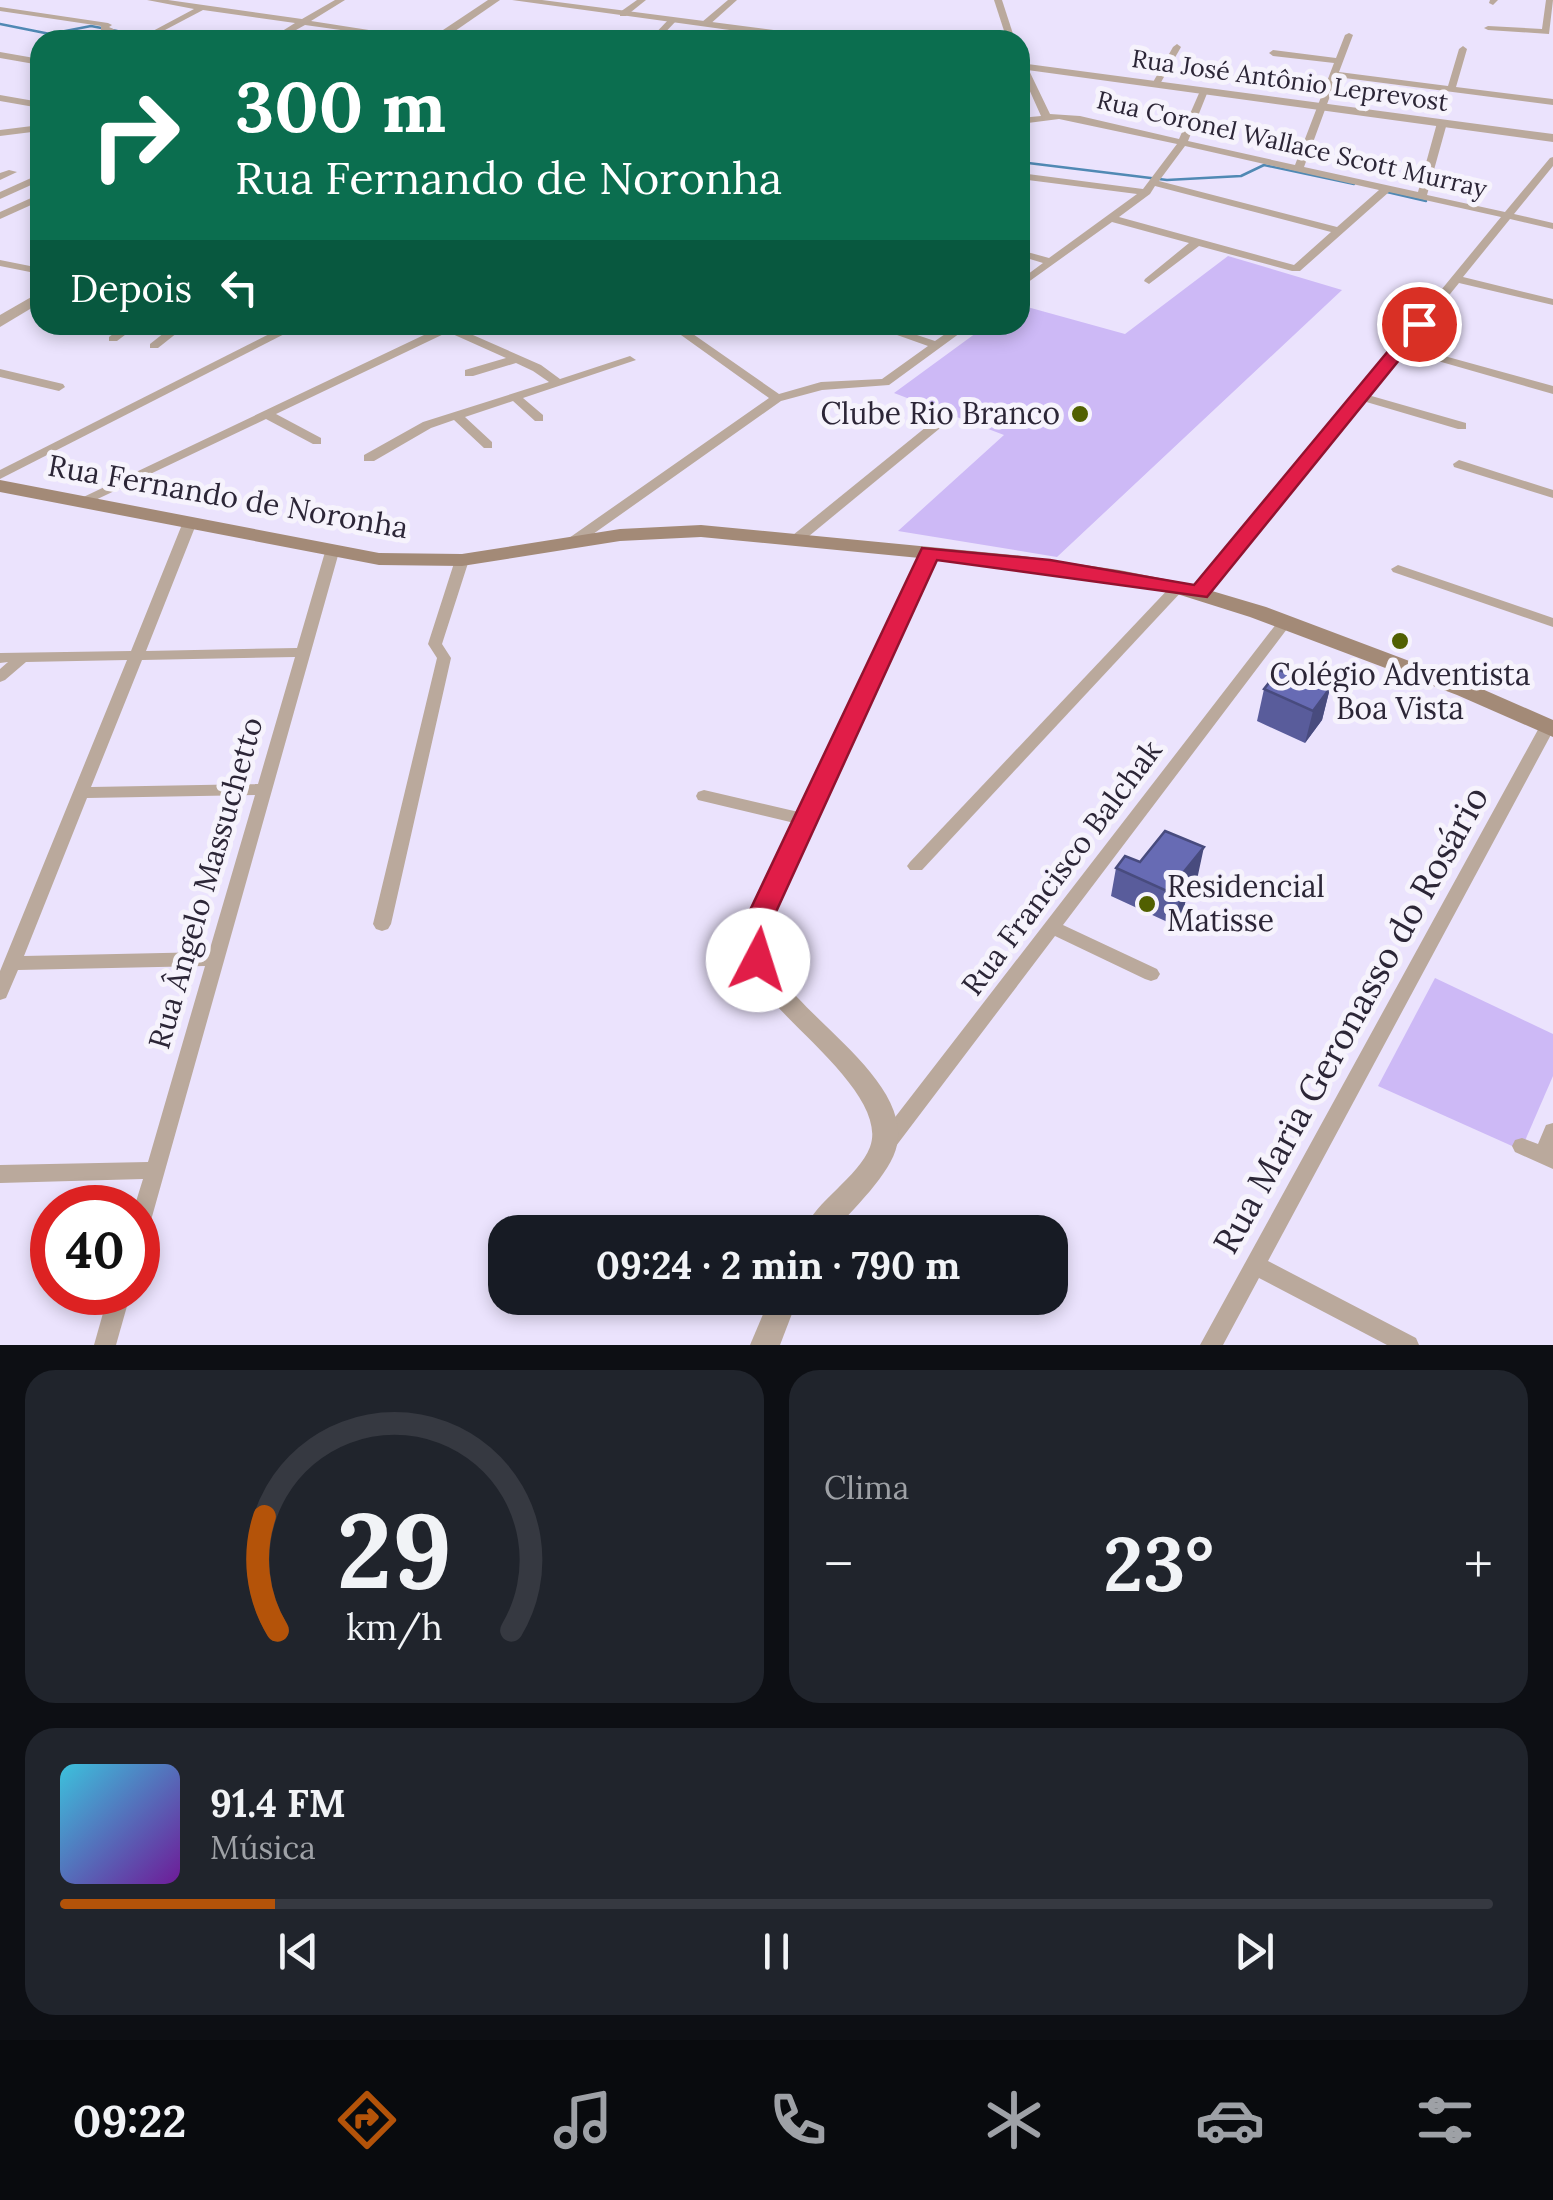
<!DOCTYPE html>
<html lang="pt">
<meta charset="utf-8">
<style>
:root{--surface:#171b24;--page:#20242c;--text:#f1f3f6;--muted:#9ea1a6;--line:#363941;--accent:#b45309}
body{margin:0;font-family:Lora,serif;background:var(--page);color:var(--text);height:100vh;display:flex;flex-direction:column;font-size:38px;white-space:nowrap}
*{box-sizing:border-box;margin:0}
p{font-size:32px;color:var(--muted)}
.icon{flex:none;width:55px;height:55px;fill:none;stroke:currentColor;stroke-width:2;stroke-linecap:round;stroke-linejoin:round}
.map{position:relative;height:1345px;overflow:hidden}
.sheet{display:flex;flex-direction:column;gap:25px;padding:25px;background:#0d0f14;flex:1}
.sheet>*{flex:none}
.top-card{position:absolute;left:30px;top:30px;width:1000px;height:305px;border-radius:30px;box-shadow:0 5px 15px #0003;background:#0b6e4f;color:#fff;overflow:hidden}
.speed{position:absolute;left:30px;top:1185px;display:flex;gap:20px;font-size:50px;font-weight:700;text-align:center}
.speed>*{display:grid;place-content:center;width:130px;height:130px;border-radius:50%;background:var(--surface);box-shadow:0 5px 15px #0003;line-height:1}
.speed .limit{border:15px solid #d22;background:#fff;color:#111}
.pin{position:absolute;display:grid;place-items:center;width:85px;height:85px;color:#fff;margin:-42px;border:5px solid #fff;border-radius:50%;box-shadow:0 2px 10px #0007}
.me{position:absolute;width:110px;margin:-55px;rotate:5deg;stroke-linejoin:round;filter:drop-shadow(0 0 8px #0008)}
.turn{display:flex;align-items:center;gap:35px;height:210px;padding:0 40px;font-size:45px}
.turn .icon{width:130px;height:130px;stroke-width:2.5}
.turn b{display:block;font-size:70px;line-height:85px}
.then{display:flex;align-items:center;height:95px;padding:0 40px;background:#0003;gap:20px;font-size:38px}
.big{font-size:75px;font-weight:700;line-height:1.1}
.sheet .widget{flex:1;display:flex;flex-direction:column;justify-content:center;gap:15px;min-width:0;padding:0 35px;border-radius:30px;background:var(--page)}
.sheet .dial{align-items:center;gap:0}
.dial svg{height:260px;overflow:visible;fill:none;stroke:var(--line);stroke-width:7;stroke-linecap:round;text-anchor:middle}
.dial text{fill:var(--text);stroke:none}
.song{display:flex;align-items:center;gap:30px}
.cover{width:120px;height:120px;border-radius:15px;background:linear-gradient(135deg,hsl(190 70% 55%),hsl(280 70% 35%))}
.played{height:10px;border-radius:5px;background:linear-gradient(90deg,var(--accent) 15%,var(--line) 15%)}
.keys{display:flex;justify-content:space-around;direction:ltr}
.heat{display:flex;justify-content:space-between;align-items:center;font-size:55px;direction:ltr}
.sheet .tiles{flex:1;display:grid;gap:25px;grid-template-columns:1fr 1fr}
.widget:last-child{grid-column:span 2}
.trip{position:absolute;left:488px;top:1215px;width:580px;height:100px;border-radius:30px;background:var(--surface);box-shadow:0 5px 15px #0003;font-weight:700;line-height:100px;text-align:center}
.tabs{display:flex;height:160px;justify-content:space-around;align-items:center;background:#090b0e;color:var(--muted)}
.tabs .icon{width:70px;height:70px}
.tabs .active{color:var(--accent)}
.tabs b{font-size:45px;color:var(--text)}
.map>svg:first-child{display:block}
.green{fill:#cdb9f6}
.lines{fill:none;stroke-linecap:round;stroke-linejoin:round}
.stream{stroke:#5089b4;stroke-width:2.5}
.minor{fill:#baa99c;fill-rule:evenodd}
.tertiary{fill:#baa99c;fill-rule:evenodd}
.secondary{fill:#a38a77;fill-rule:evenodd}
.wall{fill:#595c9b}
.shaded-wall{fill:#484b7e}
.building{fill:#676bb4;stroke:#484b7e;stroke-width:2.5}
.route{fill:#e11d48;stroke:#92132f;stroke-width:2.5}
.poi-dot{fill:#516001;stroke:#f6f3fc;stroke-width:4}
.labels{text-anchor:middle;stroke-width:10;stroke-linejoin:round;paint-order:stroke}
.far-street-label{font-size:25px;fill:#2c2637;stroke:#f6f3fc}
.poi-label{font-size:30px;fill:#2c2637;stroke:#f6f3fc;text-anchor:end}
.street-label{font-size:30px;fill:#2c2637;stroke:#f6f3fc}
.near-street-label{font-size:35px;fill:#2c2637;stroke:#f6f3fc}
</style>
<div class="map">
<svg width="1553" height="1345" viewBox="0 0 1553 1345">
<rect width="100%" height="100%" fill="#ebe3fd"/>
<g class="green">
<path d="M1228,256l114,34 -285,267 -159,-26 106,-96 -110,-42 93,-68h33v-20l105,29z"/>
<path d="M1435,978l118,56v42l-32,74 -143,-64z"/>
</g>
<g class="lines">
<g class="stream">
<path d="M0,24l50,10 41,-8 26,5"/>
<path d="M1020,162l147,18 74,-4 23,-11 90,19"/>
<path d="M1387,192l39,9"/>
</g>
<g class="minor">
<path d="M147,0h21l134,19 33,-19h10l-34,21 122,19h-21l-107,-15 -27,15h-10l27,-17 -92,-13 -57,30h-21l-24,-10v-4l-101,-15v-4l108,16 4,2 -3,2 27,13 58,-31z"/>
<path d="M637,0h9l-20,16h-6v-4z"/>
<path d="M728,0h9l-29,26h-6v-4z"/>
<path d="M994,0h8l13,40h-8z"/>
<path d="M1490,0h8l-5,5 -4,-2z"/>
<path d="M1546,0h7l-4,34 -61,-4 -4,-2 4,-2 54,3z"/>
<path d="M670,18l7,2 -19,20h-9z"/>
<path d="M441,33l51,4 4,3 -58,-3 -1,-2z"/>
<path d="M1349,33l4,2 -14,37 109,14 11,-37 4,-3 4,3 -11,38 97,12v6l-216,-28 -33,90 114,25 19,-69 5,-3 5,3 -20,72 78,17 45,-54 3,-1v9l-39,48 39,9v6l-43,-10 -47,58 90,22v6l-94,-22 -51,63 145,40v8l-150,-43 -35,44 98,28v6h-8l-95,-28 -158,195h-10l-2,-3 2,-3 306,-373 -112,-25 -89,79h-8l-93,-25 -50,38 -5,-3 1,-2 44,-36 -77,-21 -92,66v-8l23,-17 -23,-7v-6l29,8 88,-64 -117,-15v-6l123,16 34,-45 -118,-25 -39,5v-6l21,-2 -21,-47v-12l4,3 26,54 30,2 99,23 21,-48 4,-3 4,3 -20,50 107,24 39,-102 -61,-7 -4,-3 4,-3 63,8 9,-23zM1185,146l194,44 -42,37 -178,-46zM1155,186l176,46 -37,33 -175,-48 31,-23z"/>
<path d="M1177,44l4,3 -21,37 -7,2 -1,-2 21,-37z"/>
<path d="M0,52l40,7v6l-40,-7z"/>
<path d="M0,95l40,7v6l-40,-7z"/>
<path d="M40,125v6l-40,5v-6z"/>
<path d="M9,170l8,2 -17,8v-7z"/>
<path d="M40,174v7l-40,18v-7z"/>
<path d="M40,194v7l-40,18v-7z"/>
<path d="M0,260l40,8v6l-40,-8z"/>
<path d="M125,325h13l-21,16h-8v-4z"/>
<path d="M174,325h13l-29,23h-8v-4z"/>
<path d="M287,325h15l-302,154v-9z"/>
<path d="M445,325h15l-3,3 84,37 19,14 70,-23 6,4 -113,38 20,17v6h-8l-22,-20 -48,16 27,25v6h-8l-30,-28 -23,8 -57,33h-10v-6l59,-33 126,-40 -16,-11 -17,-8 -43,13h-8v-6l41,-12 -58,-26 -172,82 45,24v6h-8l-47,-25 -179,85 -5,1 -7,-4z"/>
<path d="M667,325h13l99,69 42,-12 61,-3 46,-33 -59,-21h18l48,16 23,-16h13l-82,60 -67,5 -41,11 -202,143h-10l-2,-3 2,-3 200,-140z"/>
<path d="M0,369l63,15 2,3 -6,4 -59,-14z"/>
<path d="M935,422l6,4 -2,3 -136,112h-10l-2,-3 2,-3 138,-112z"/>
<path d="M1459,460l94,30v8l-99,-31 -1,-3z"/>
<path d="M190,518l7,4 -51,129 151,-3 28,-96 7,-4 7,4 -191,679 -3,6 -7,3v-32h-4l9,-29 -143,4v-18l148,-3 57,-196 -187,4 -12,28 -6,2v-29l127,-311 -101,2 -21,18 -5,2v-13l8,-7 -8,1v-10l131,-2 52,-129zM295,657l-37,127 -167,3 51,-127zM255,795l-46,157 -185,4 63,-158z"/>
<path d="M462,556l7,4 -27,84 9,14 -60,266 -3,5 -6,2 -6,-2 -3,-5 64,-266 -9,-14 27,-84z"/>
<path d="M1398,565l155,53v9l-160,-55 -2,-3z"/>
<path d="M1178,583l7,4 -2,3 -261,280h-12l-3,-4 3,-4 263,-278z"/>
<path d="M1285,618l7,4 -2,3 -227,300 94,44 3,5 -3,5 -6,2 -6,-2 -90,-43 -162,214 -7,2 -7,-2 -3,-6 3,-6 401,-519z"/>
<path d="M1548,721l5,1v9l-285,530 148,77 3,7h-32l-128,-67 -36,67h-23l340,-619z"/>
<path d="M704,790l103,24 6,2 2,4 -2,4 -6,2 -109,-26 -2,-4 2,-4z"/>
<path d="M1553,1123v46l-38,-17 -3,-6 3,-6 7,-2 16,6 8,-19z"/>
<path d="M109,1292h22l-15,53h-22z"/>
</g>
<g class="tertiary">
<path d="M488,0h12l-58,40h-14z"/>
<path d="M512,0h30l286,37 6,3h-32z"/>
<path d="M1020,63l533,71v8l-533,-73z"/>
<path d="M40,292v11l-40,24v-12z"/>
<path d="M930,548l9,5 -170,372c1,19 1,36 12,52 29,45 129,106 116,168 -6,29 -45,65 -64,87h-30c13,-32 55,-54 67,-85 19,-51 -86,-123 -110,-162 -12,-20 -14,-38 -15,-60l176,-372z"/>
<path d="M770,1298h28l-18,47h-30z"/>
</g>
<path class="secondary" d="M0,480l379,73 83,1 158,-25 81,-4 322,31 96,14 66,13 81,24 207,78 80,35v17l-96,-42 -207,-78 -76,-24 -55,-11 -96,-14 -322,-31 -81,4 -158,25 -83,-1 -379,-73z"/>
</g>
<g class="wall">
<path d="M1330,688l-8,32 -17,23 -48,-22 7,-32z"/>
<path d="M1116,868l82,7 -9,11 -6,26 -9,13 -63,-29z"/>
</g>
<g class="shaded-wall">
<path d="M1330,688l-8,32 -17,23 8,-32z"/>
<path d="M1204,847l-6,28 -9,11 -6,26 -9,13 6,-28 -2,-18z"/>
</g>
<g class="building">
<path d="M1279,670l51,18 -17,23 -49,-22z"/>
<path d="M1165,831l39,16 -26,32 11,5 -9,13 -64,-29 9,-12 15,6z"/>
</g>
<path class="route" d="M1419,319l9,5 -3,4 -218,269 -270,-37 -167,365 1,35 -4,8 -9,3 -10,-3 -4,-8 -1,-35 179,-377 128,12 144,25 219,-264z"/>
<g class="poi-dot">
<circle cx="1080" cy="414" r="10"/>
<circle cx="1400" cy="641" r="10"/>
<circle cx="1147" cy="904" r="10"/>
</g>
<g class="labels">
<g class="far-street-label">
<text transform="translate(1290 80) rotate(8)" y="9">Rua José Antônio Leprevost</text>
<text transform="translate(1292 144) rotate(13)" y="9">Rua Coronel Wallace Scott Murray</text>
</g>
<g class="poi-label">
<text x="1060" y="424">Clube Rio Branco</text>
<text x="1400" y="685" text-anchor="middle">Colégio Adventista<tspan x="1400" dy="34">Boa Vista</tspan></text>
<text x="1167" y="897" text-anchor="start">Residencial<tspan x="1167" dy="34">Matisse</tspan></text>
</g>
<g class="street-label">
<text transform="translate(228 497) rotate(10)" y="10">Rua Fernando de Noronha</text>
<text transform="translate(1062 868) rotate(-53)" y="10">Rua Francisco Balchak</text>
<text transform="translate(206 883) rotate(-74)" y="10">Rua Ângelo Massuchetto</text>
</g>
<g class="near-street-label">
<text transform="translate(1351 1020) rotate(-61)" y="12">Rua Maria Geronasso do Rosário</text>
</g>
</g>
</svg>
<div class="speed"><div class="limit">40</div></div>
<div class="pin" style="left:1419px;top:324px;background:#d93025"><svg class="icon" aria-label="arrive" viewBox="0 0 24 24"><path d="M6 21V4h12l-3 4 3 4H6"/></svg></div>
<svg class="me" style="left:758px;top:960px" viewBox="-20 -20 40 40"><circle r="19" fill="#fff"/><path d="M0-13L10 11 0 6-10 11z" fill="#e11d48"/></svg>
<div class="trip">09:24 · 2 min · 790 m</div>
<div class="top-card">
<div class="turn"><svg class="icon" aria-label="right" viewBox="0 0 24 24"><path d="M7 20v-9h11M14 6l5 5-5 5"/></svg><div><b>300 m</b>Rua Fernando de Noronha</div></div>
<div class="then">Depois<svg class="icon" aria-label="left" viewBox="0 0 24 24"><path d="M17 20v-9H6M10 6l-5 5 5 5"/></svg></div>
</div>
</div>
<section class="sheet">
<div class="tiles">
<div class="widget dial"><svg viewBox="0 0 100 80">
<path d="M14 69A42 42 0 1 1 86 69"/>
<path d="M14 69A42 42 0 0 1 10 34" stroke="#b45309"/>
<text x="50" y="56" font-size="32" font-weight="700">29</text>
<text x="50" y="72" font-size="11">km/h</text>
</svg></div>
<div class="widget"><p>Clima</p>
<div class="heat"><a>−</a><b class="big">23°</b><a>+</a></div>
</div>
<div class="widget">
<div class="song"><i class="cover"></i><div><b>91.4 FM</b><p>Música</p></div></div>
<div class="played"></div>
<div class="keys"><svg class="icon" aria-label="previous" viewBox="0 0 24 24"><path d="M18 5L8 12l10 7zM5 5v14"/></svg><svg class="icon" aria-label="pause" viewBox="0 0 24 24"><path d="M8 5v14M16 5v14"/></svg><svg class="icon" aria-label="next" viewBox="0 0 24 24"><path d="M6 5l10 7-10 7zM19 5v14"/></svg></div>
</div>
</div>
</section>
<nav class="tabs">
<b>09:22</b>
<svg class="icon active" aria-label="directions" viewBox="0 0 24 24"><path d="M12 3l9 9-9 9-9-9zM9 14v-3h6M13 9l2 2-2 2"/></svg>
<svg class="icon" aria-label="music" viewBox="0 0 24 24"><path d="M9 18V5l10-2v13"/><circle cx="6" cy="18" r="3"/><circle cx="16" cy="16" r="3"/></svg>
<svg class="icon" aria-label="phone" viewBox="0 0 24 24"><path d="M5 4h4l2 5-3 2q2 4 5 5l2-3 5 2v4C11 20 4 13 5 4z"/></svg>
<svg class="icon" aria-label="climate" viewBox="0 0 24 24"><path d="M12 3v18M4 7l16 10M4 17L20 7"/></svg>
<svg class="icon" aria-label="car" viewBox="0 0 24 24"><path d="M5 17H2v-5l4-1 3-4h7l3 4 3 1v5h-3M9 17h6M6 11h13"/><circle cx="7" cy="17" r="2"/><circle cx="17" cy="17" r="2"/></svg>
<svg class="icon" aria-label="filters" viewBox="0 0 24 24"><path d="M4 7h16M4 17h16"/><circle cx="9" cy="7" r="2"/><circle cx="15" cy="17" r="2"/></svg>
</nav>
